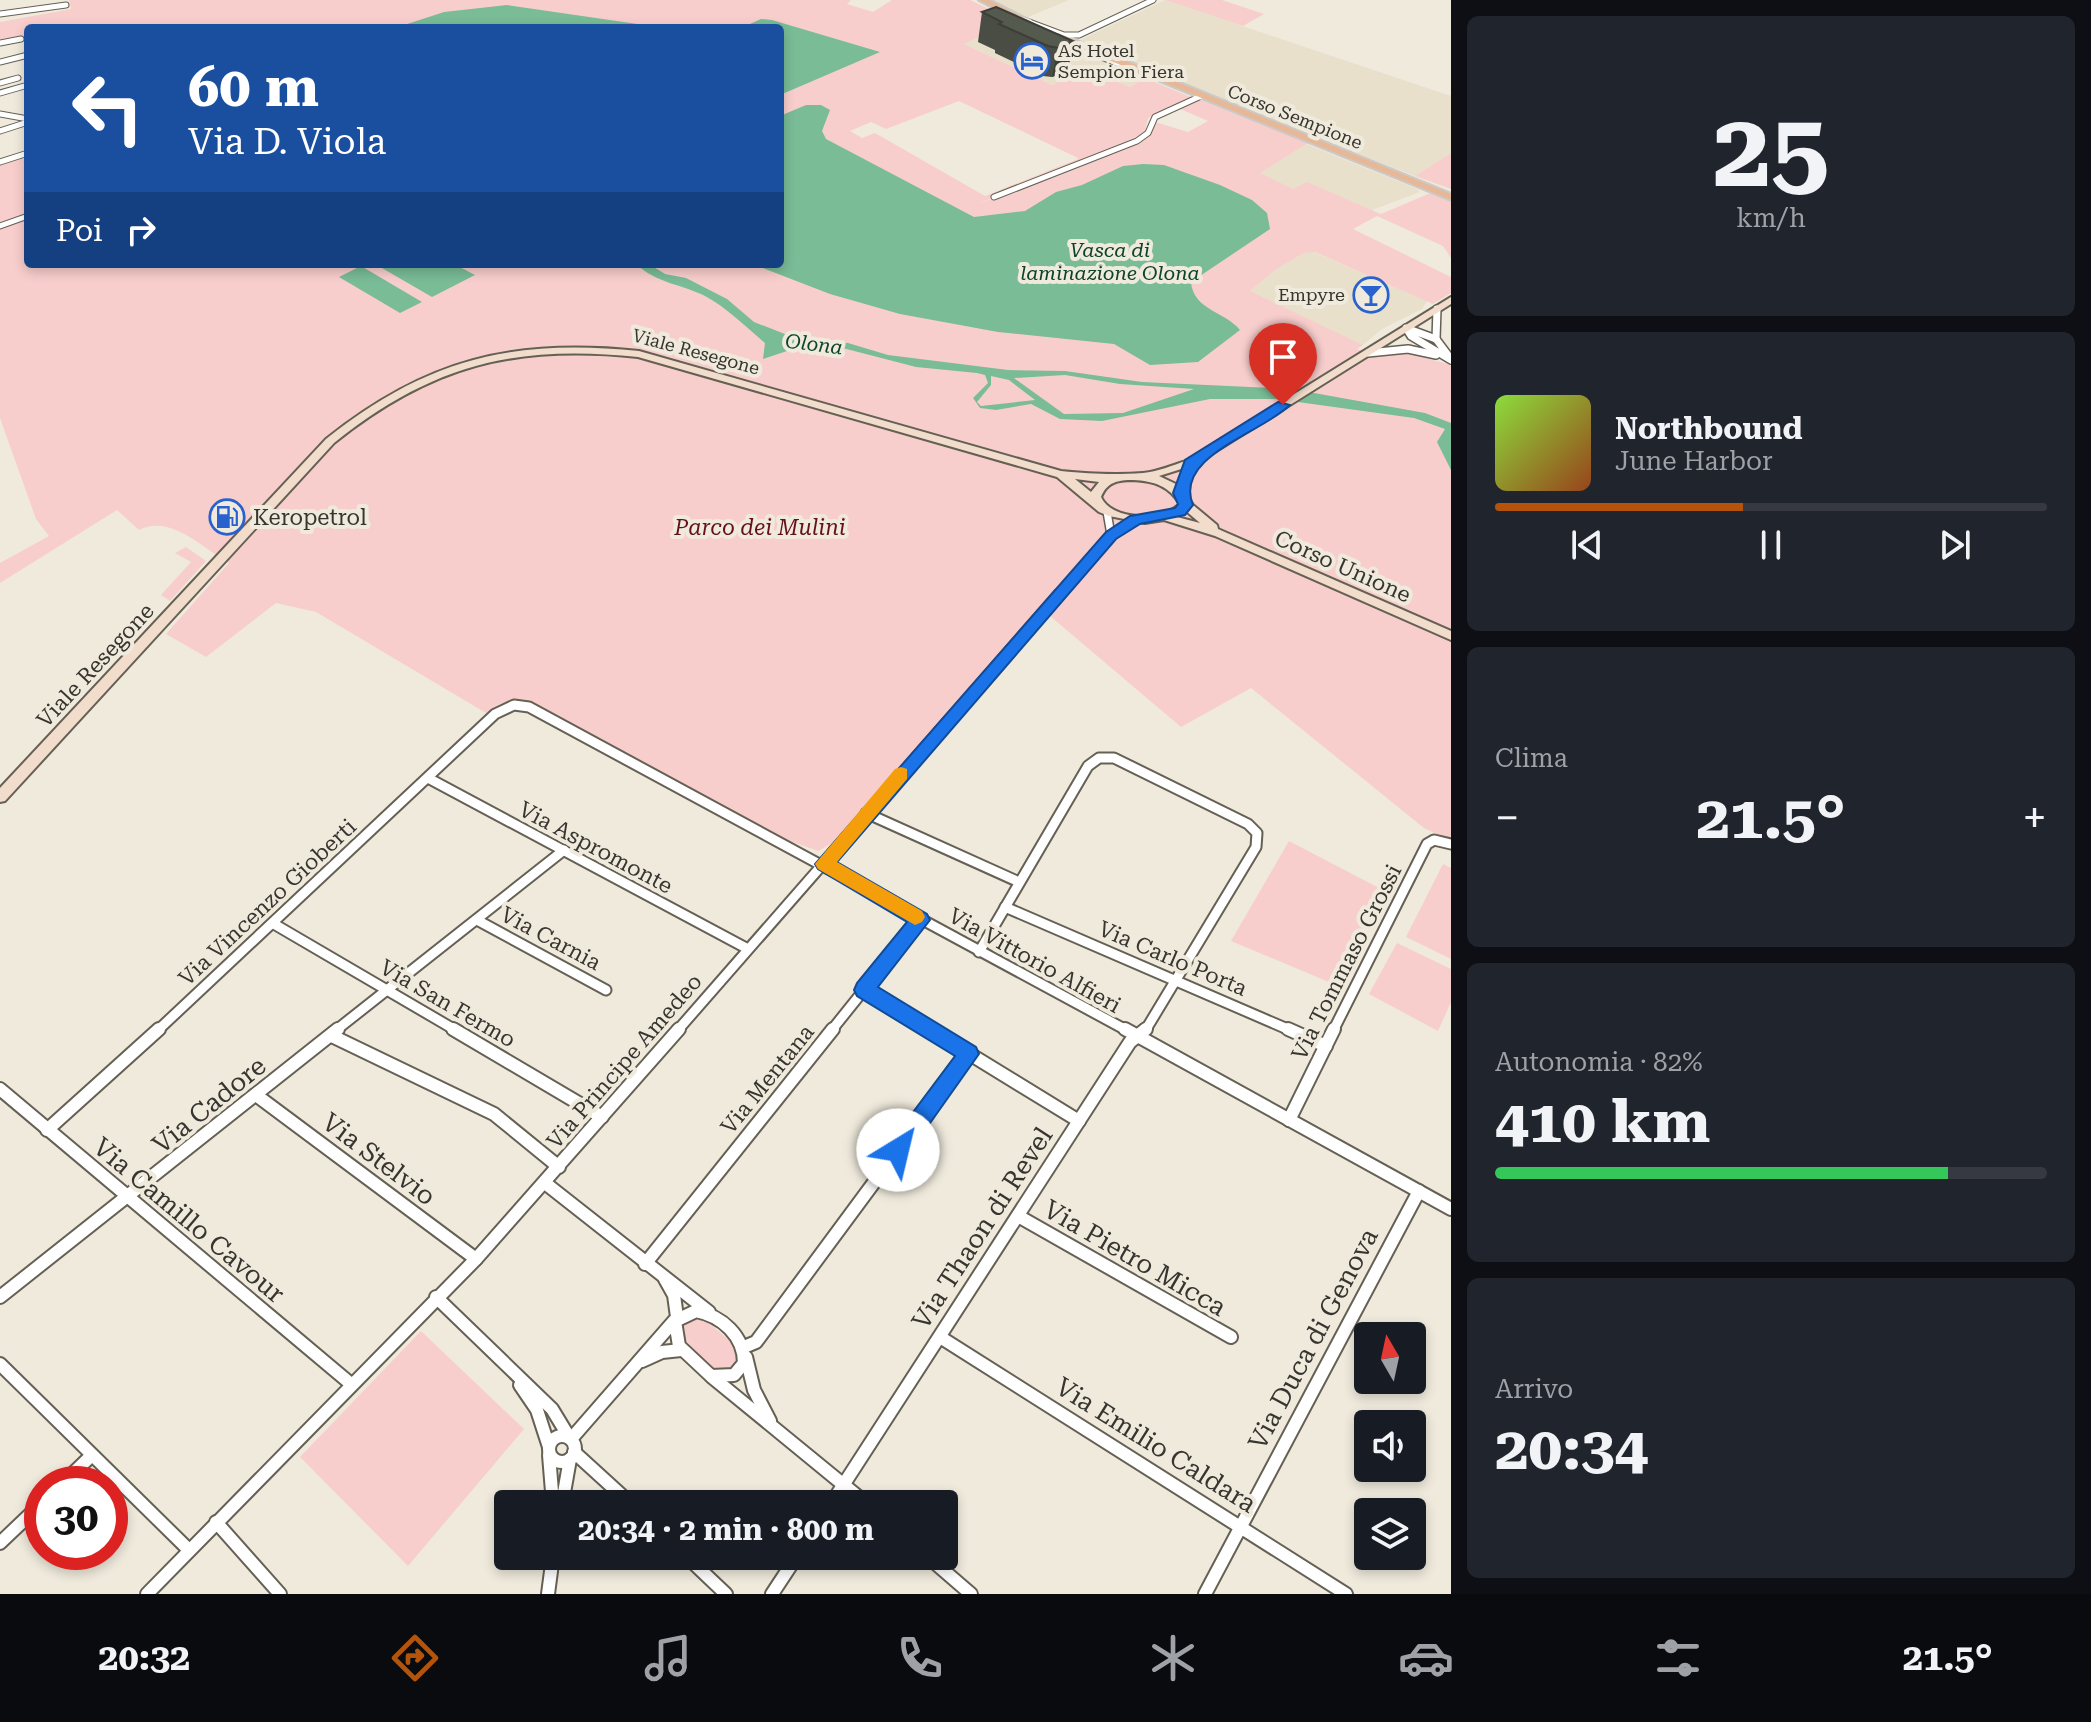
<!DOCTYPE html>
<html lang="it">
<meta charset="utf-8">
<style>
:root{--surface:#171b24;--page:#20242c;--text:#f1f3f6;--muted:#9ea1a6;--line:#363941;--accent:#b45309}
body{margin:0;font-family:"Roboto Serif",serif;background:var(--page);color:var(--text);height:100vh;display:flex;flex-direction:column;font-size:30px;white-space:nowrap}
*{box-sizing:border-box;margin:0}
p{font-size:26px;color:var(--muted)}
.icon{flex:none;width:44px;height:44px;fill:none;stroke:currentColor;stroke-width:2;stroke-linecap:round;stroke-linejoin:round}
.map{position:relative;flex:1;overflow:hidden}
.panel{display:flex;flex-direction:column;gap:16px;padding:16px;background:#0d0f14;width:640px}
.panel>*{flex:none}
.hud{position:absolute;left:24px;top:24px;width:760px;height:244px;border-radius:8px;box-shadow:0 4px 12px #0003;background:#1a4fa0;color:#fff;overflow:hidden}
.needle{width:52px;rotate:351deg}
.controls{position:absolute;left:1354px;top:1322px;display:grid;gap:16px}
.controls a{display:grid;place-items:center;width:72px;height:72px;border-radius:8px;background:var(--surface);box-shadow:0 4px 12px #0003;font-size:40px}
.speed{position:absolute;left:24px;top:1466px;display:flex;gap:16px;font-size:40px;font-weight:700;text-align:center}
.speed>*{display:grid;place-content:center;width:104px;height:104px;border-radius:50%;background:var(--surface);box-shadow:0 4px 12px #0003;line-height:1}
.speed .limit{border:12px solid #d22;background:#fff;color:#111}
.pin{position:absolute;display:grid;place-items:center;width:68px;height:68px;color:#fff;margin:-82px -34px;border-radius:50% 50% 50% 0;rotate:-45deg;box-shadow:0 0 8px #0007}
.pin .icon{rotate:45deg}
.me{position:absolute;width:88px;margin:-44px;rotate:36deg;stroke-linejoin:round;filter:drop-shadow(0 0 6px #0008)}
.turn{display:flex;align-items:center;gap:28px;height:168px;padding:0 32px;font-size:36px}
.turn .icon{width:104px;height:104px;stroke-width:2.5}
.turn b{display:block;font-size:56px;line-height:68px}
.then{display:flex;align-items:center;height:76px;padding:0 32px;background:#0003;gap:16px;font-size:30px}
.big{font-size:60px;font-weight:700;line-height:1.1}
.panel .tile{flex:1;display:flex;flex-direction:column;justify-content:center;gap:12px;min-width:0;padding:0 28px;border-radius:12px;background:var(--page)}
.panel .dial{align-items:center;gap:0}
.dial b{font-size:104px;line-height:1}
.song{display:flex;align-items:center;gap:24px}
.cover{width:96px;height:96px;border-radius:12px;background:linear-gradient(135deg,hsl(90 70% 55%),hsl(20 70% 35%))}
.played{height:8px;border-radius:4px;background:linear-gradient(90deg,var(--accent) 45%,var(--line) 45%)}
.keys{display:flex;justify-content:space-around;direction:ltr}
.heat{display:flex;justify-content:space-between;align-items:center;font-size:44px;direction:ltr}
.charge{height:12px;border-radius:6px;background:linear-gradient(90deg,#34c759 82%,var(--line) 0)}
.trip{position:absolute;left:494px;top:1490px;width:464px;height:80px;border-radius:8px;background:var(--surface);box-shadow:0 4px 12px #0003;font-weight:700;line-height:80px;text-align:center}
.dock{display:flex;height:128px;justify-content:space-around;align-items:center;background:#090b0e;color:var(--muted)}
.dock .icon{width:56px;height:56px}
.dock .current{color:var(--accent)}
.dock b{font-size:36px;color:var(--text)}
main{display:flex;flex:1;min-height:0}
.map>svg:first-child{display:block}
.built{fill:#e8e0cb}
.green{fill:#f8cecc;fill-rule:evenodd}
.water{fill:#79bc96;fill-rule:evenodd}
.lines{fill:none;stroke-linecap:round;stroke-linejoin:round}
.street-far3-casing{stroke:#656054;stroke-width:7}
.street-far2-casing{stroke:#656054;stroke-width:10}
.street-far1-casing{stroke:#656054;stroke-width:13}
.street-casing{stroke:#656054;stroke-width:16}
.secondary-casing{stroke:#656054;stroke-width:4}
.primary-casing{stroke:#cbcac9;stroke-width:4}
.street-far3{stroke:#fff;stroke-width:5}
.street-far2{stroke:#fff;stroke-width:7}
.street-far1{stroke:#fff;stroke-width:9}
.street{stroke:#fff;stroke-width:12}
.secondary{fill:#f2dccb;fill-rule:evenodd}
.primary{fill:#e6b897;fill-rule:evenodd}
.wall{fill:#494d43}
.shaded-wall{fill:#3c3f37}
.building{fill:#555a4e;stroke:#3c3f37;stroke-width:2}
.route{fill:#1a73e8;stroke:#114b97;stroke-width:2}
.slow{fill:#f59e0b}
.labels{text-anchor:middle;stroke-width:8;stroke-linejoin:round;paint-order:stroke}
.far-poi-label{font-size:18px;fill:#373530;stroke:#efeadc;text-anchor:start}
.far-street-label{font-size:18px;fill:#373530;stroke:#efeadc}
.far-water-label{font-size:20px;font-style:italic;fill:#0c432a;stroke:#efeadc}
.poi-label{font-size:22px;fill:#373530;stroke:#efeadc;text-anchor:start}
.park-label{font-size:22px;font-style:italic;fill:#66101b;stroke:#efeadc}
.street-label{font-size:22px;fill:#373530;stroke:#efeadc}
.near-street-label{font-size:26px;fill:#373530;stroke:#efeadc}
</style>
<main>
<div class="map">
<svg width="1451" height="1594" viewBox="0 0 1451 1594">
<rect width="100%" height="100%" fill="#efeadc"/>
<g class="built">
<path d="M984,0h85l-46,19z"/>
<path d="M1165,0l286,96v57l-36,23 -339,-134z"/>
<path d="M1000,28l67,19 78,31 -15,9 -44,-18 -34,16 -88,-41z"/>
<path d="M1306,144l111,45 3,3 -48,18 -65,-27 -14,7 -34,-17z"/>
<path d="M1314,252l113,49 -5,8 -40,20 -19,16 -114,-53 26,-22 29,-17z"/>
</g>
<g class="green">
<path d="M69,0h782l-4,4 26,8 19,-12h78l44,21 -50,23 88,41 34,-16 44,18 15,-9 48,20 -45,20 -4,16 -164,69 78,-27 86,-36 7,-6 4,-12 33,10 20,-11 -30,-13 20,-9 110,44 -48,30 33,16 14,-7 74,32 52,-22 18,8v58l-8,-12 -66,-30 -24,13 98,48v16l-18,11 -118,-52 -11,1 -29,17 -25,21 113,54 -6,4 19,7 33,-3 42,12v476l-27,-13 -173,-140 -70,39 -131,-111 -12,-6 -204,232 -16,9 -42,-15 -65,-34 -179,-99c-19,-3 -31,-3 -46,10l-170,-101 -40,-9 -70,54 -40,-23 63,-71c-27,-15 -58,-49 -90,-33l-22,-20 -117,73v-20l49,-27 -13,-17 -36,-101v-253l28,-10v109h752v-236h-752v8l-28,5v-19l71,-13zM959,101l119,57v1l-93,37 -110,-63 -13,5 -12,-7 21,-9 15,7z"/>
<path d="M1165,0h57l42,14 -21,12z"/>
<path d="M1451,153v36l-36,-13z"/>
<path d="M186,547l20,14 -36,40 -9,-6 30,-33 -16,-9z"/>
<path d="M1289,841l94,49 -47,95 -105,-44z"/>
<path d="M1443,864l8,4v91l-45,-22z"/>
<path d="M1397,943l54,26v33l-13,29 -69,-37z"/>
<path d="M691,1316l12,2 33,28 2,17 -10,9c-23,-3 -44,-25 -50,-46z"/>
<path d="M421,1331l103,98 -116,137 -108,-109z"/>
</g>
<g class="water">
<path d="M507,5l158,23h-270l49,-16z"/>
<path d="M761,19l11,1 108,32 -100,43v-67h-39z"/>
<path d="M806,105h15l9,5 -8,21 4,8 148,78 51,-6 31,-19 26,-7 41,-19 20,-2 21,1 56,20 32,15 15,13 3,16 -79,53c2,28 35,30 49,48l-42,32 -48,3 -36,-21 -116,-12 -98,-18 -70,-20 -78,-30h28v-148z"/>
<path d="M375,264h79l21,11 -43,22z"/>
<path d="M636,264h13l16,10 21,4 41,21 27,23 41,16 53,5 40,12 120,15 57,1 77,11 150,7 133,24 26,10v47l-14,-28 8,-13 -31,-11 -138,-19h-66l-108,22 -42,-2 -29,-15 -35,6 -16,-2 -7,-10 15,-15 -3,-8 -8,-2 -61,-6 -81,-21 -45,4 -27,9 2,-16c-19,-16 -39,-36 -60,-47 -24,-12 -49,-13 -69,-32zM1065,375l55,9 74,5 -71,24 -59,1 -50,-36zM991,376l18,4 26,20 -54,6 -4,-4 14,-17z"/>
<path d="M361,266l61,36 -22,11 -61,-36z"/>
</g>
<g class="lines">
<defs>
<g id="street-far3">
<path d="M0,14l66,-9"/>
<path d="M1024,20l40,15h15l74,-35"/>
<path d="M0,43l21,-4"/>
<path d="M1063,47l10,-1 54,21"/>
<path d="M0,62l28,-7"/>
<path d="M0,83l18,-5"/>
<path d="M0,93l28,-8"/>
<path d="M0,114l28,5"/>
<path d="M0,131l28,-9"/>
<path d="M0,162l28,-9"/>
<path d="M994,197l143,-56 11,-8 7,-16 46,-21"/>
<path d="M0,226l28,-10"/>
</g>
<g id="street-far2">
<path d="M1436,339l1,-30"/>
<path d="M1368,353l40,-4 28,6"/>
<path d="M1451,359l-15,-20 -30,-11 5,8 40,24"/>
<path d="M1107,512l4,23"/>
<path d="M1057,596l54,-61 25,-15"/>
</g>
<g id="street-far1">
<path d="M428,778l320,171"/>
<path d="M866,813l153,69"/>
<path d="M1005,907l287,124"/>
<path d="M477,920l129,70"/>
<path d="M274,924l183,107"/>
<path d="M979,952l109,-186 11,-8h15l134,66 9,9 -1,14 -111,184"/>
<path d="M864,990l68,41"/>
<path d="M157,1031l338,-317 19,-9 15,2 599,324"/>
<path d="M335,1031l229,-181"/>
<path d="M677,1031l382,-437"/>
<path d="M831,1031l89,-111"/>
<path d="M1333,1031l94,-187 7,-4 17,4"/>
</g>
<g id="street">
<path d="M453,1029l149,88"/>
<path d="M929,1029l150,92"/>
<path d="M1125,1029l326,180"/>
<path d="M1288,1029l38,17"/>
<path d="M332,1036l162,78 65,53"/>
<path d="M0,1089l351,295"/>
<path d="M256,1095l220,164"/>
<path d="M1289,1120l45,-91"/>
<path d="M47,1130l112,-101"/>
<path d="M545,1183l164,129"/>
<path d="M1018,1216l213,121"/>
<path d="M645,1264l188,-235"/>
<path d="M665,1279l9,16 3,22"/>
<path d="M0,1297l338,-268"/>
<path d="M436,1297l116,112 17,28"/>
<path d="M696,1311c26,5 48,25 48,52l-10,12 -23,1 -32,-30 -4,-25z"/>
<path d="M940,1337l406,257"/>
<path d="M744,1347l12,-5 213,-288"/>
<path d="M746,1357l8,33 16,31"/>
<path d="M642,1361l20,-9 19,-2"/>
<path d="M0,1364l189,186"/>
<path d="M712,1377l155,127"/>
<path d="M520,1385l17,25 12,37"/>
<circle cx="562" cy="1449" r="13"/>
<path d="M571,1439l103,-118"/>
<path d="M574,1452l57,52"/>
<path d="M549,1455l4,49"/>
<path d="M62,1484l30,-29"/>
<path d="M562,1504l8,-45"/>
<path d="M831,1504l299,-462 16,-13"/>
<path d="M216,1522l64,72"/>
<path d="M0,1543l42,-40"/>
<path d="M686,1556l40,38"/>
<path d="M927,1556l44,38"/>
<path d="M147,1594l329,-335 203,-230"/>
<path d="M548,1594l5,-38"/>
<path d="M772,1594l25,-38"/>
<path d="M1205,1594l214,-403"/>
</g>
<path id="secondary" d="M1451,297v7l-257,161 -35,11 19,9 15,20 24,20 1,4 233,102v9l-236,-104 -51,-16 -19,3 -36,-7 -10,-4 -42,-35 -419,-120c-123,-13 -207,8 -304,86l-329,358 -5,1v-14l326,-349c100,-80 187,-101 313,-88l422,120c30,3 52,4 82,2 14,-1 30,-8 43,-12zM1075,479l24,3 -8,10zM1133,480c21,1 36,6 47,24 -19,17 -68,17 -79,-7 6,-15 17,-17 32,-17zM1186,511l14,12 -23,-6z"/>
<g id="primary">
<path d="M979,0h10l41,21 -7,2z"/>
<path d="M1052,33h6l393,161v6l-399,-163z"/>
</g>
</defs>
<use href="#street-far3" class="street-far3-casing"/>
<use href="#street-far2" class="street-far2-casing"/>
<use href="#street-far1" class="street-far1-casing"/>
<use href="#street" class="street-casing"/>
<use href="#secondary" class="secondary-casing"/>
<use href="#primary" class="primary-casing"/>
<use href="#street-far3" class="street-far3"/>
<use href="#street-far2" class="street-far2"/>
<use href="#street-far1" class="street-far1"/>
<use href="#street" class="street"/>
<use href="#secondary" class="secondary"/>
<use href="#primary" class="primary"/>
</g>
<path class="wall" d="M982,12l91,29 -5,30 -16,6 -9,-1 -48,-23v-3l-17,-8z"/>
<path class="shaded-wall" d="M1073,41l-5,30 -16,6 6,-29z"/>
<path class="building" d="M996,7l77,34 -15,7 -10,-2 -49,-22 3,-2 -20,-10z"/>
<path class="route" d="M1278,402l12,3c-28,28 -117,51 -97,100l-8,10 -45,9 -24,15 -279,323 90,52 3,6 -52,67 98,60 3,7 -73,103 -8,3 -8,-3 -3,-7 3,-7 65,-87 -98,-60 -3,-6 3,-7 50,-61 -89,-53 -3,-5 291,-332 24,-16 45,-8 3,-4 -5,-11 12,-33z"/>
<path class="slow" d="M901,767l6,2v10l-70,83 85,49 3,6 -3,5 -7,3 -97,-56 -3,-5 80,-95z"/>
<defs>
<symbol id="hotel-ring" viewBox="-11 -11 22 22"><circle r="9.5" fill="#efeadc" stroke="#2962cf" stroke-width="1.5"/><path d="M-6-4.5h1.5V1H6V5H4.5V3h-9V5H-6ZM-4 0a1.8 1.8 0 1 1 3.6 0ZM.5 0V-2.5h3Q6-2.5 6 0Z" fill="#2962cf"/></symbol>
<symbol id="bar-ring" viewBox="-11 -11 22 22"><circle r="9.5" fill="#efeadc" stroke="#2962cf" stroke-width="1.5"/><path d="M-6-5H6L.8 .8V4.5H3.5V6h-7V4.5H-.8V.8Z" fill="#2962cf"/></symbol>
<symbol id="fuel-ring" viewBox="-11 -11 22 22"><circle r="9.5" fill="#efeadc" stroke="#2962cf" stroke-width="1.5"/><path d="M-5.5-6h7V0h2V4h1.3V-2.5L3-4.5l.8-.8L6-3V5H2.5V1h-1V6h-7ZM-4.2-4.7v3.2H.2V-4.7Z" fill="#2962cf"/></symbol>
</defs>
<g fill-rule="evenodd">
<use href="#hotel-ring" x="1012" y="41" width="40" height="40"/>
<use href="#bar-ring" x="1351" y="275" width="40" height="40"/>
<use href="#fuel-ring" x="207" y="497" width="40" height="40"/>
</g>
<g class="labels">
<g class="far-poi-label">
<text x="1058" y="57">AS Hotel<tspan x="1058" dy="21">Sempion Fiera</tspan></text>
<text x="1345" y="301" text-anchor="end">Empyre</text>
</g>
<g class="far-street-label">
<text transform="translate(1295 117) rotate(22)" y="6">Corso Sempione</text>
<text transform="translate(696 352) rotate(15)" y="6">Viale Resegone</text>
</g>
<g class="far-water-label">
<text x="1110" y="257">Vasca di<tspan x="1110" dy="23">laminazione Olona</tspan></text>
<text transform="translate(814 344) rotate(7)" y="7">Olona</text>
</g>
<g class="poi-label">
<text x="253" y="525">Keropetrol</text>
</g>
<g class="park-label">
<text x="760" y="535">Parco dei Mulini</text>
</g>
<g class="street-label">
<text transform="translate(1343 566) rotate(24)" y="8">Corso Unione</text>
<text transform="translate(95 665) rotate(-47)" y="8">Viale Resegone</text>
<text transform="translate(596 847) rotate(28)" y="8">Via Aspromonte</text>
<text transform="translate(267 902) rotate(-43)" y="8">Via Vincenzo Gioberti</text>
<text transform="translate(551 938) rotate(28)" y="8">Via Carnia</text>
<text transform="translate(1173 958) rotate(23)" y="8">Via Carlo Porta</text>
<text transform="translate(1035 960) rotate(29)" y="8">Via Vittorio Alfieri</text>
<text transform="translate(1346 962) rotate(-63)" y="8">Via Tommaso Grossi</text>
<text transform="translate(448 1003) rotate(30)" y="8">Via San Fermo</text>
<text transform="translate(624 1061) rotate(-49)" y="8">Via Principe Amedeo</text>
<text transform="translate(767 1079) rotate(-51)" y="8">Via Mentana</text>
</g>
<g class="near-street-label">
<text transform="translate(209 1105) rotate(-39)" y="9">Via Cadore</text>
<text transform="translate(379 1159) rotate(37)" y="9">Via Stelvio</text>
<text transform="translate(189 1220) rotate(40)" y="9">Via Camillo Cavour</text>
<text transform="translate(982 1228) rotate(-57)" y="9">Via Thaon di Revel</text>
<text transform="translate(1135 1258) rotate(30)" y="9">Via Pietro Micca</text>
<text transform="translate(1313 1339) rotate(-62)" y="9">Via Duca di Genova</text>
<text transform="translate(1156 1445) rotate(32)" y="9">Via Emilio Caldara</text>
</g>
</g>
</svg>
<div class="controls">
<a><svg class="needle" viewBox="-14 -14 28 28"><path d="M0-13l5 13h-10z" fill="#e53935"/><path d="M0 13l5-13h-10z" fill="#9ea1a6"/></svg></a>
<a><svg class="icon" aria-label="sound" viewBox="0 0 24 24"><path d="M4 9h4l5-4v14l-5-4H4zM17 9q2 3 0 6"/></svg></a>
<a><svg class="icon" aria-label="layers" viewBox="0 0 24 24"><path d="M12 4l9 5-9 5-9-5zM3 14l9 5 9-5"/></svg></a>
</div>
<div class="speed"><div class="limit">30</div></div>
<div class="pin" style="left:1283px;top:405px;background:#d93025"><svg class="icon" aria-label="arrive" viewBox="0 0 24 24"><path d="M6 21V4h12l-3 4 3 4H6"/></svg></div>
<svg class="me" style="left:898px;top:1150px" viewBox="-20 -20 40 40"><circle r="19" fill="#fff"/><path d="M0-13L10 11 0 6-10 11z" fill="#1a73e8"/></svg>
<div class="trip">20:34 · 2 min · 800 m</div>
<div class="hud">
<div class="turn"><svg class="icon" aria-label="left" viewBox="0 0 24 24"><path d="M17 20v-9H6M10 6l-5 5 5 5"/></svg><div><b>60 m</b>Via D. Viola</div></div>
<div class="then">Poi<svg class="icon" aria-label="right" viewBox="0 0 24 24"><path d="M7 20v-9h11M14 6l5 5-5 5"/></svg></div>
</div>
</div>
<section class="panel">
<div class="tile dial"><b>25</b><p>km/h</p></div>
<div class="tile">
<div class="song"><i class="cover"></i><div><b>Northbound</b><p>June Harbor</p></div></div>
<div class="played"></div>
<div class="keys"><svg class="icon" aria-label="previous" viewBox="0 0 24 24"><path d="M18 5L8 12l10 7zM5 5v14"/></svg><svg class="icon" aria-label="pause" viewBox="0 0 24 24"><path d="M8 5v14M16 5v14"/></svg><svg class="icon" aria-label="next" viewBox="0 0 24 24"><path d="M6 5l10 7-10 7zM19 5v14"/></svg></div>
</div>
<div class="tile"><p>Clima</p>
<div class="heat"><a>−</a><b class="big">21.5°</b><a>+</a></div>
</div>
<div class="tile"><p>Autonomia · 82%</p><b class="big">410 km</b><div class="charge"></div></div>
<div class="tile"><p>Arrivo</p><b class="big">20:34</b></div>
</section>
</main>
<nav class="dock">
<b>20:32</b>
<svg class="icon current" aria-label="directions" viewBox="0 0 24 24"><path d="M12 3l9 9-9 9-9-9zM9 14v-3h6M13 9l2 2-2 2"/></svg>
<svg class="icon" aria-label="music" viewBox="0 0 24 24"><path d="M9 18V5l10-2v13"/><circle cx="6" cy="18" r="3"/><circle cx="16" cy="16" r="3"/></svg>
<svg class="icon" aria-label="phone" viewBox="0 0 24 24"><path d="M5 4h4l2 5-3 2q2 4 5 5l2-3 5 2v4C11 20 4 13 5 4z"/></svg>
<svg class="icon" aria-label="climate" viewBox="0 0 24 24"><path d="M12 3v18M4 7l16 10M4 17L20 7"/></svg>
<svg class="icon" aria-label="car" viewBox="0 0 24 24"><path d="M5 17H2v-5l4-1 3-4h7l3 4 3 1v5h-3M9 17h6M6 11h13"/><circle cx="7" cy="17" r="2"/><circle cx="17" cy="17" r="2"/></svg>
<svg class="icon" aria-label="filters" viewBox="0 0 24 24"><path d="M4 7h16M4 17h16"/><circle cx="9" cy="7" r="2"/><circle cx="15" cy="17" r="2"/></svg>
<b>21.5°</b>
</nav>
